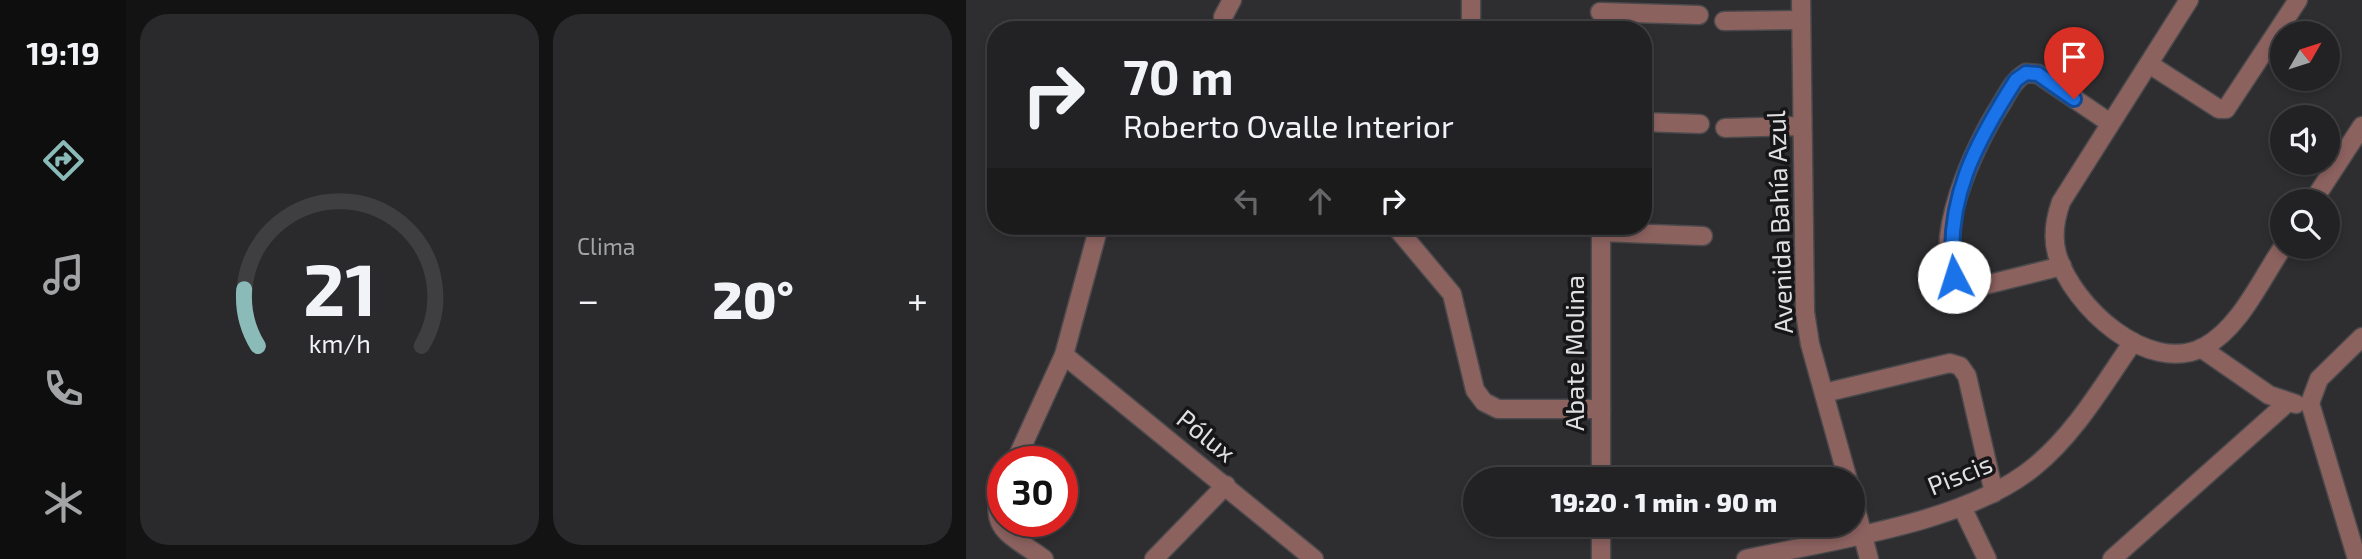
<!DOCTYPE html>
<html lang="es">
<meta charset="utf-8">
<style>
:root{--surface:#222224;--page:#2a2a2c;--text:#f1f3f6;--muted:#a2a4a6;--line:#3f3f41;--accent:#8bbbb9}
body{margin:0;font-family:"Exo 2",sans-serif;background:var(--page);color:var(--text);height:100vh;display:flex;flex-direction:column;font-size:26px;white-space:nowrap}
*{box-sizing:border-box;margin:0}
p{font-size:23px;color:var(--muted)}
.icon{flex:none;width:38px;height:38px;fill:none;stroke:currentColor;stroke-width:2;stroke-linecap:round;stroke-linejoin:round}
.map{position:relative;flex:1;overflow:hidden}
.details{display:flex;flex-direction:column;gap:14px;padding:14px;background:#131314;width:840px}
.details>*{flex:none}
.hud{position:absolute;left:21px;top:21px;width:665px;height:214px;border-radius:28px;box-shadow:0 4px 10px #0003,0 0 0 2px var(--line);background:#222224;color:var(--text);overflow:hidden}
.needle{width:46px;rotate:51deg}
.fabs{position:absolute;left:1304px;top:21px;display:grid;gap:14px}
.fabs a{display:grid;place-items:center;width:70px;height:70px;border-radius:50%;background:var(--surface);box-shadow:0 4px 10px #0003,0 0 0 2px var(--line);font-size:35px}
.speed{position:absolute;left:21px;top:446px;display:flex;gap:14px;font-size:35px;font-weight:700;text-align:center}
.speed>*{display:grid;place-content:center;width:91px;height:91px;border-radius:50%;background:var(--surface);box-shadow:0 4px 10px #0003,0 0 0 2px var(--line);line-height:1}
.speed .limit{border:10px solid #d22;background:#fff;color:#111}
.pin{position:absolute;display:grid;place-items:center;width:60px;height:60px;color:#fff;margin:-72px -30px;border-radius:50% 50% 50% 0;rotate:-45deg;box-shadow:0 0 7px #0007}
.pin .icon{rotate:45deg}
.me{position:absolute;width:77px;margin:-38px;rotate:355deg;stroke-linejoin:round;filter:drop-shadow(0 0 5px #0008)}
.turn{display:flex;align-items:center;gap:24px;height:147px;padding:0 21px;font-size:32px}
.turn .icon{width:91px;height:91px;stroke-width:2.5}
.turn b{display:block;font-size:49px;line-height:60px}
.lanes{display:flex;align-items:center;height:66px;padding:0 21px;background:#0003;justify-content:center;gap:35px;direction:ltr}
.lanes .off{opacity:.35}
.big{font-size:52px;font-weight:800;line-height:1.1}
.details .card{flex:1;display:flex;flex-direction:column;justify-content:center;gap:10px;min-width:0;padding:0 24px;border-radius:28px;background:var(--page)}
.details .dial{align-items:center;gap:0}
.dial svg{height:182px;overflow:visible;fill:none;stroke:var(--line);stroke-width:7;stroke-linecap:round;text-anchor:middle}
.dial text{fill:var(--text);stroke:none}
.heat{display:flex;justify-content:space-between;align-items:center;font-size:38px;direction:ltr}
.details .tiles{flex:1;display:grid;gap:14px;grid-template-columns:repeat(2,1fr)}
.trip{position:absolute;left:497px;top:467px;width:402px;height:70px;border-radius:35px;background:var(--surface);box-shadow:0 4px 10px #0003,0 0 0 2px var(--line);font-weight:800;line-height:70px;text-align:center}
main{display:flex;flex:1;min-height:0}
.dock{display:flex;flex-direction:column;width:126px;justify-content:space-around;align-items:center;background:#0e0e0e;color:var(--muted)}
.dock .icon{width:49px;height:49px}
.dock .active{color:var(--accent)}
.dock b{font-size:32px;color:var(--text)}
.map>svg:first-child{display:block}
.lines{fill:none;stroke-linecap:round;stroke-linejoin:round}
.minor-casing{stroke:#4a494c;stroke-width:21}
.minor{stroke:#8c625f;stroke-width:18}
.route-casing{stroke:#114b97;stroke-width:18}
.route{stroke:#1a73e8;stroke-width:12}
.labels{text-anchor:middle;stroke-width:7;stroke-linejoin:round;paint-order:stroke}
.street-label{font-size:26px;fill:#dfdee0;stroke:#161517}
</style>
<main>
<nav class="dock">
<b>19:19</b>
<svg class="icon active" aria-label="directions" viewBox="0 0 24 24"><path d="M12 3l9 9-9 9-9-9zM9 14v-3h6M13 9l2 2-2 2"/></svg>
<svg class="icon" aria-label="music" viewBox="0 0 24 24"><path d="M9 18V5l10-2v13"/><circle cx="6" cy="18" r="3"/><circle cx="16" cy="16" r="3"/></svg>
<svg class="icon" aria-label="phone" viewBox="0 0 24 24"><path d="M5 4h4l2 5-3 2q2 4 5 5l2-3 5 2v4C11 20 4 13 5 4z"/></svg>
<svg class="icon" aria-label="climate" viewBox="0 0 24 24"><path d="M12 3v18M4 7l16 10M4 17L20 7"/></svg>
</nav>
<section class="details">
<div class="tiles">
<div class="card dial"><svg viewBox="0 0 100 80">
<path d="M14 69A42 42 0 1 1 86 69"/>
<path d="M14 69A42 42 0 0 1 8 44" stroke="#8bbbb9"/>
<text x="50" y="56" font-size="32" font-weight="700">21</text>
<text x="50" y="72" font-size="11">km/h</text>
</svg></div>
<div class="card"><p>Clima</p>
<div class="heat"><a>−</a><b class="big">20°</b><a>+</a></div>
</div>
</div>
</section>
<div class="map">
<svg width="1396" height="559" viewBox="0 0 1396 559">
<rect width="100%" height="100%" fill="#2e2d30"/>
<g class="lines">
<defs>
<g id="minor">
<path d="M505,0v30"/>
<path d="M835,0l4,312 5,32 38,136"/>
<path d="M1223,0l-128,202c-6,17 -9,34 -4,52 15,52 91,122 147,93 36,-19 57,-68 79,-100"/>
<path d="M634,12l99,3"/>
<path d="M758,21l77,-1"/>
<path d="M258,30l-1,-13 9,-17"/>
<path d="M1183,64l70,45h7l72,-109"/>
<path d="M677,122l57,2"/>
<path d="M759,128l77,-2"/>
<path d="M1347,201l49,-75"/>
<path d="M429,226l57,68 23,96 9,12 14,7h103"/>
<path d="M635,226v254"/>
<path d="M635,232l102,4"/>
<path d="M1096,266l-85,21 -19,-3c-30,-40 18,-141 42,-178 7,-11 13,-26 26,-33l12,1 72,49"/>
<path d="M1235,348l68,47 27,9"/>
<path d="M98,355l250,204"/>
<path d="M858,393l126,-30 10,3 7,10 27,117"/>
<path d="M49,462l49,-107 35,-129"/>
<path d="M37,487c-18,43 11,49 41,72"/>
<path d="M887,498l16,61"/>
<path d="M996,507l25,52"/>
<path d="M188,559l72,-74"/>
<path d="M635,559v-34"/>
<path d="M780,559c86,-19 220,-36 288,-92 41,-33 69,-82 99,-125"/>
<path d="M1146,559l175,-156"/>
<path d="M1391,559l-47,-156 9,-24 43,-42"/>
</g>
</defs>
<use href="#minor" class="minor-casing"/>
<use href="#minor" class="minor"/>
</g>
<g class="lines">
<defs>
<path id="route" d="M988,277c-10,-76 22,-135 62,-197l10,-7 12,1 36,25"/>
</defs>
<use href="#route" class="route-casing"/>
<use href="#route" class="route"/>
</g>
<g class="labels">
<g class="street-label">
<text transform="translate(814 222) rotate(-92)" y="9">Avenida Bahía Azul</text>
<text transform="translate(609 353) rotate(-90)" y="9">Abate Molina</text>
<text transform="translate(240 436) rotate(39)" y="9">Pólux</text>
<text transform="translate(994 475) rotate(-22)" y="9">Piscis</text>
</g>
</g>
</svg>
<div class="fabs">
<a><svg class="needle" viewBox="-14 -14 28 28"><path d="M0-13l5 13h-10z" fill="#e53935"/><path d="M0 13l5-13h-10z" fill="#a2a4a6"/></svg></a>
<a><svg class="icon" aria-label="sound" viewBox="0 0 24 24"><path d="M4 9h4l5-4v14l-5-4H4zM17 9q2 3 0 6"/></svg></a>
<a><svg class="icon" aria-label="search" viewBox="0 0 24 24"><circle cx="10" cy="10" r="6"/><path d="M15 15l6 6"/></svg></a>
</div>
<div class="speed"><div class="limit">30</div></div>
<div class="pin" style="left:1108px;top:99px;background:#d93025"><svg class="icon" aria-label="arrive" viewBox="0 0 24 24"><path d="M6 21V4h12l-3 4 3 4H6"/></svg></div>
<svg class="me" style="left:988px;top:277px" viewBox="-20 -20 40 40"><circle r="19" fill="#fff"/><path d="M0-13L10 11 0 6-10 11z" fill="#1a73e8"/></svg>
<div class="trip">19:20 · 1 min · 90 m</div>
<div class="hud">
<div class="turn"><svg class="icon" aria-label="right" viewBox="0 0 24 24"><path d="M7 20v-9h11M14 6l5 5-5 5"/></svg><div><b>70 m</b>Roberto Ovalle Interior</div></div>
<div class="lanes"><svg class="icon off" aria-label="left" viewBox="0 0 24 24"><path d="M17 20v-9H6M10 6l-5 5 5 5"/></svg><svg class="icon off" aria-label="ahead" viewBox="0 0 24 24"><path d="M12 20V5M6 11l6-6 6 6"/></svg><svg class="icon" aria-label="right" viewBox="0 0 24 24"><path d="M7 20v-9h11M14 6l5 5-5 5"/></svg></div>
</div>
</div>
</main>
